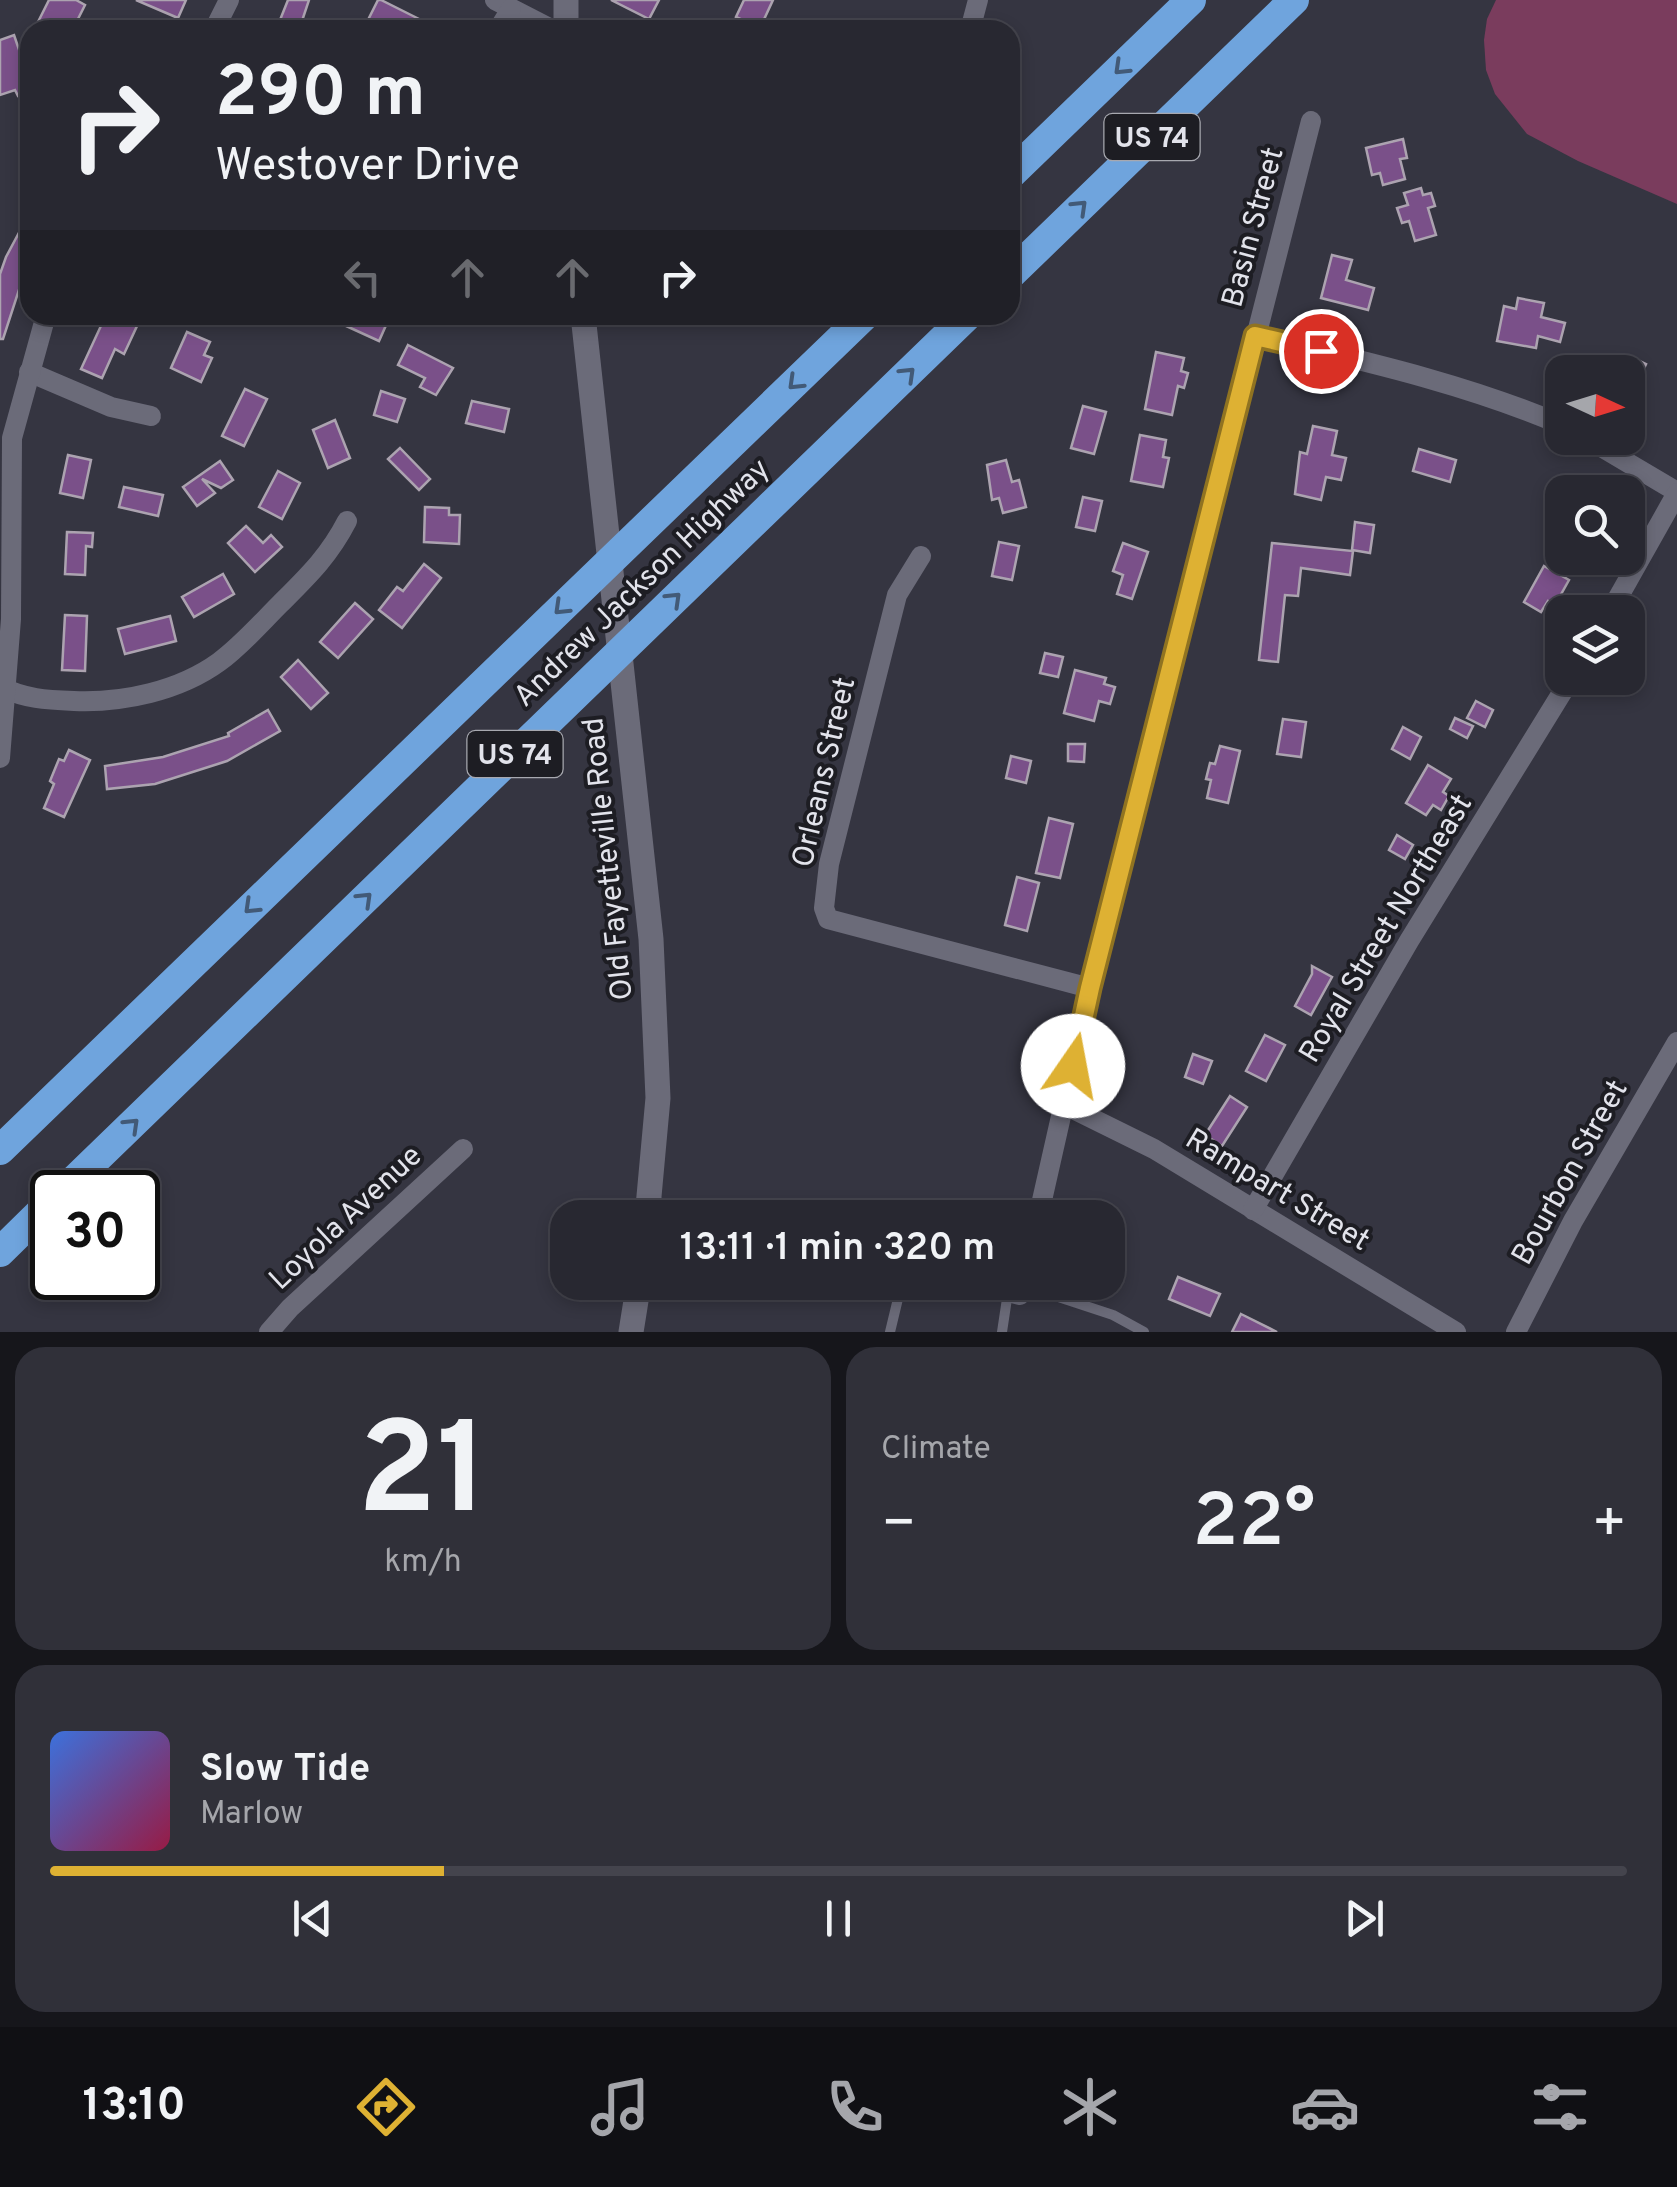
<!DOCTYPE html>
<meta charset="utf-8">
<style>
:root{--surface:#282831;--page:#303039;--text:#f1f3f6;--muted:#a5a6ab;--line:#44444d;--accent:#deb133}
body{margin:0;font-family:Overpass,sans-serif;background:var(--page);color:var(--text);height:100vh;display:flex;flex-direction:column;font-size:38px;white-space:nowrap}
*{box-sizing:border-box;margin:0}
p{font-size:32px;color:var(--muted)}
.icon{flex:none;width:55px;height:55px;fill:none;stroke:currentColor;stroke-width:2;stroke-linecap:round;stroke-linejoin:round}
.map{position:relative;height:1332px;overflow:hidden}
.side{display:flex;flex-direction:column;gap:15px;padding:15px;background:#16161b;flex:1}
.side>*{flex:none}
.hud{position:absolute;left:20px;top:20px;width:1000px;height:305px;border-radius:30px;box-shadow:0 5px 15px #0003,0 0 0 2px var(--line);background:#282831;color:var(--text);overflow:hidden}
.needle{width:65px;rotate:94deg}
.fabs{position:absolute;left:1545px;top:355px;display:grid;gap:20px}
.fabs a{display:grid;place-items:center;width:100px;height:100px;border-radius:20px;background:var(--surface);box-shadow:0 5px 15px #0003,0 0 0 2px var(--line);font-size:50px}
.speed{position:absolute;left:30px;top:1170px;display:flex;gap:20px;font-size:50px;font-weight:700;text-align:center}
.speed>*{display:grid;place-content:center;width:130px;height:130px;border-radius:50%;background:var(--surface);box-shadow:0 5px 15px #0003,0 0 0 2px var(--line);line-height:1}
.speed .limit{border:5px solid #111;border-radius:15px;background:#fff;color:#111}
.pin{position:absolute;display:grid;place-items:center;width:85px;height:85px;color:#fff;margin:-42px;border:5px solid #fff;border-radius:50%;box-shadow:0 2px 10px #0007}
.me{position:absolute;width:110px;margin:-55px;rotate:12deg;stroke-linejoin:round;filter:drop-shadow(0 0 8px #0008)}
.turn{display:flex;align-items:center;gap:35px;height:210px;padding:0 30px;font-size:45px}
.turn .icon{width:130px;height:130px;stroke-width:2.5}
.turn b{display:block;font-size:70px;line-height:85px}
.lanes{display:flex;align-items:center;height:95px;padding:0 30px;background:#0003;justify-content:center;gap:50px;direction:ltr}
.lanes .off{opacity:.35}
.big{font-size:75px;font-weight:600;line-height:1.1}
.side .widget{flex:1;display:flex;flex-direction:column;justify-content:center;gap:15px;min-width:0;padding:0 35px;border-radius:30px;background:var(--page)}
.side .dial{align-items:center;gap:0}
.dial b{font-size:130px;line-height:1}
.song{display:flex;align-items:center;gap:30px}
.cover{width:120px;height:120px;border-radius:15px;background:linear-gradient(135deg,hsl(220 70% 55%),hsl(340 70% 35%))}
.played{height:10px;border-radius:5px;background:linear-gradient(90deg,var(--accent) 25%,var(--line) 25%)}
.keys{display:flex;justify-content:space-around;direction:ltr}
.heat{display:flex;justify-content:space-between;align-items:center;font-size:55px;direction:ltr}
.side .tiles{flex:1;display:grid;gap:15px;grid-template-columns:1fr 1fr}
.widget:last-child{grid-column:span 2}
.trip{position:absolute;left:550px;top:1200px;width:575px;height:100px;border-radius:30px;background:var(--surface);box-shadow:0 5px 15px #0003,0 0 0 2px var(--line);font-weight:600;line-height:100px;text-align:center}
.tabs{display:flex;height:160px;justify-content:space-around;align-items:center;background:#101014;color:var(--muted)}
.tabs .icon{width:70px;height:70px}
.tabs .on{color:var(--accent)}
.tabs b{font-size:45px;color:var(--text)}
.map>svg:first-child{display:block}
.green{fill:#7a3c5d}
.building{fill:#7a5089;stroke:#aca3b0;stroke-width:2.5}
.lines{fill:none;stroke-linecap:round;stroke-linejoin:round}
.service{stroke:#6b6b79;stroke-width:10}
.minor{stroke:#6b6b79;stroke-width:20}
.tertiary{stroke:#6b6b79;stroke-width:25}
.motorway{stroke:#6fa4dd;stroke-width:30}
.oneway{stroke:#425a77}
.route-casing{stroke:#907321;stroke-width:25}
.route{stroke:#deb133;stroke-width:18}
.labels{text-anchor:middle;stroke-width:8;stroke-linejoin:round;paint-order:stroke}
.shield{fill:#1d1d23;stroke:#a7a8af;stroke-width:2.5}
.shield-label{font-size:28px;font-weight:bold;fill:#e2e3eb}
.street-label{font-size:30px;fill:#e2e3eb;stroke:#1d1d23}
</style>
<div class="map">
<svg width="1677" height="1332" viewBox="0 0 1677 1332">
<rect width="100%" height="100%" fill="#353541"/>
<path class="green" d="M1496,0h181v204l-99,-43 -51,-27 -32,-40 -9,-24 -2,-30 3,-21z"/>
<g class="building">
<path d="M49,0h27l9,5 -7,14 22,11h-66z"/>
<path d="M136,0h50l-8,18z"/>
<path d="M288,0h21l-10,30h-23z"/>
<path d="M378,0h3l60,30h-51l-22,-10z"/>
<path d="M611,0h48l-10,19z"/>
<path d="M744,0h29l-13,28 -24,-11z"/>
<path d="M14,35l16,47v10l-12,4 -3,-6 -15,5v-55z"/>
<path d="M1403,139l4,19 -7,1 5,20 -22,6 -3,-12 -8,2 -6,-27z"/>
<path d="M1421,188l2,7 8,-2 4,13 -7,2 8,27 -21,6 -6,-20 -7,2 -5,-15 11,-3 -4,-12z"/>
<path d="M30,212v44l-27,83h-3v-65l6,-17z"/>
<path d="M1332,255l20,5 -6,20 28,8 -6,22 -47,-12z"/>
<path d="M1518,298l26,5 -3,14 24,6 -5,19 -22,-6 -2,12 -39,-7 7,-35 12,3z"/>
<path d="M106,315h8l23,11 -13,28 -9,-5 -13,29 -21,-9z"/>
<path d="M348,315h23l16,8 -8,18 -35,-16z"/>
<path d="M187,332l23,10 -6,13 8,3 -11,24 -30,-14z"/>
<path d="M408,345l45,23 -17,27 -16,-8 5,-9 -27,-13z"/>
<path d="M1156,352l28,6 -3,13 7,2 -4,15 -6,-2 -6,29 -27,-6z"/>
<path d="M1629,356l17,8 -8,17 -10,-5v-4h-6z"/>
<path d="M245,389l22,10 -23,47 -22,-10z"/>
<path d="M381,391l24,8 -8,23 -23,-7z"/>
<path d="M472,401l37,8 -5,23 -38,-9z"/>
<path d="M1083,406l23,6 -12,42 -23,-6z"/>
<path d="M335,420l15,38 -22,10 -15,-38z"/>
<path d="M1313,426l24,5 -5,24 14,3 -5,22 -15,-3 -5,23 -26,-6 5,-42 7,2z"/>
<path d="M1140,435l26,5 -3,17 6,1 -6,29 -32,-6z"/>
<path d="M400,448l30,31 -11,11 -31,-31z"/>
<path d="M1419,449l37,11 -6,22 -37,-11z"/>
<path d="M68,455l23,5 -8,38 -23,-5z"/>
<path d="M1006,460l6,22 7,-2 7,27 -23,6 -4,-15 -7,2 -5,-35z"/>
<path d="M220,461l13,19 -12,8 -19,-9 13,14 -18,13 -14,-19z"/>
<path d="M278,471l22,12 -18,36 -23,-12z"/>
<path d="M124,487l39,8 -5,21 -39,-9z"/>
<path d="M1083,497l19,4 -7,30 -19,-4z"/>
<path d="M425,507l24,1v7h11l-1,29 -35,-2z"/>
<path d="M1355,522l19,3 -4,28 -18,-3z"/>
<path d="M246,526l17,17 8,-8 11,12 -27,25 -27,-29z"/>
<path d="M67,532l26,1 -1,14 -6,-1 -1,29 -20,-1z"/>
<path d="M999,542l20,4 -7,34 -20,-4z"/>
<path d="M1123,543l25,9 -16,47 -15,-5 6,-19 -10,-4z"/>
<path d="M1272,543l81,8 -3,24 -49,-7 -3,28 -13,-1 -7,67 -19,-2z"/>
<path d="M424,564l17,14 -39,50 -23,-18 18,-23 6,4z"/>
<path d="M1544,566l25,14 -14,25 -7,-4 -7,11 -17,-10z"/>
<path d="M223,574l11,20 -40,23 -12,-20z"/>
<path d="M355,603l18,16 -35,39 -18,-16z"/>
<path d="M65,615l22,1 -2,55 -23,-1z"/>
<path d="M170,616l6,25 -51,13 -7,-25z"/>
<path d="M1045,653l18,4 -5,20 -18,-4z"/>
<path d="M298,660l30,33 -17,16 -30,-32z"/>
<path d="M1075,670l31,8 -2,6 11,3 -5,17 -11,-3 -5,20 -30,-8z"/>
<path d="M1476,701l17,9 -8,17 -18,-9z"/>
<path d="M268,710l12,21 -53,30 -72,23 -48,5 -2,-23 58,-9 66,-21 -1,-3z"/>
<path d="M1455,718l18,8 -6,12 -17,-9z"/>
<path d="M1283,719l23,3 -5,35 -24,-3z"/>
<path d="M1403,727l18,10 -11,22 -18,-10z"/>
<path d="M1068,744h17l-1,18 -16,-1z"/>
<path d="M1220,746l20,5 -12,52 -21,-5 4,-18 -5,-1 4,-16 5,1z"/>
<path d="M69,750l21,10 -26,57 -20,-9 10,-24 -4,-3 9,-22 5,2z"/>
<path d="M1011,756l20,5 -5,22 -20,-5z"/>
<path d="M1428,765l23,14 -8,13 6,4 -8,14 -8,-5 -7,10 -20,-12z"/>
<path d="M1049,818l24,6 -13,54 -24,-5z"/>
<path d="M1397,835l16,10 -8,14 -16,-9z"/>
<path d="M1017,877l22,6 -12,48 -22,-6z"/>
<path d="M1312,966l20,11 -21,38 -16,-9 17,-32z"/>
<path d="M1265,1035l20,10 -19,36 -20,-10z"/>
<path d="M1193,1054l19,7 -9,23 -18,-7z"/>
<path d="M1230,1096l17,11 -25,39 -17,-11z"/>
<path d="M1178,1277l42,17 -10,22 -41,-17z"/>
<path d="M1241,1314l36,18h-45z"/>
</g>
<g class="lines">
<g class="service">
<path d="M1022,1285l91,30 31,17"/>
<path d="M890,1332l12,-50"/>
<path d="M1002,1332l6,-40"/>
</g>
<g class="minor">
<path d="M495,0l58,30"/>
<path d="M214,30l15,-30"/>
<path d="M498,30l13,-21"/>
<path d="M970,30l8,-30"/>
<path d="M1255,335c104,25 209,48 307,90"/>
<path d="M29,372l82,35 40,9"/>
<path d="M1586,438l91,54"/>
<path d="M921,556l-24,39 -68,269 -5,44 4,11 262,69"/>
<path d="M1610,612l67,-119"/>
<path d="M0,686c23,13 48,14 74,15 49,2 105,-10 145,-39 22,-16 42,-39 61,-58 28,-28 49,-48 67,-83"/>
<path d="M0,758l11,-139 1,-181 34,-123"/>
<path d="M1065,1105l89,44 302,183"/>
<path d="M649,1205l51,13"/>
<path d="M1253,1210l156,-269 162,-263"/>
<path d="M1038,1218l52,-230 221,-867"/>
<path d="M969,1282l51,13 3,-13"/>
<path d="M269,1332l21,-24 173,-159"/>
<path d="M1516,1332l57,-111 104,-179"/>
</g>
<g class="tertiary">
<path d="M566,0v30"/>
<path d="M583,315l68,624 7,159 -11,120"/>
<path d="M631,1332l8,-50"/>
</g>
<g class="motorway">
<path d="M1010,175l181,-175"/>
<path d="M1010,275l284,-275"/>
<path d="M0,1150l865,-835"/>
<path d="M62,1192l906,-877"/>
<path d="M0,1252l52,-51"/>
</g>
</g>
<defs><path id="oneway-chevron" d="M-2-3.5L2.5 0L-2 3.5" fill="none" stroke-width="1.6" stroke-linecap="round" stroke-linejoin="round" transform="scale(2.5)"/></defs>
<g class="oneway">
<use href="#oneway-chevron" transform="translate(1121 68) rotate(136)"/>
<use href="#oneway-chevron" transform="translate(1080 207) rotate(-44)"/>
<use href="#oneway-chevron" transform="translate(908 374) rotate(-44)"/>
<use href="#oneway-chevron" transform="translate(795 383) rotate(136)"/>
<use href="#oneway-chevron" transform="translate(674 599) rotate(-44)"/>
<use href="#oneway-chevron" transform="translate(561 608) rotate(136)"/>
<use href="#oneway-chevron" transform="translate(365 899) rotate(-44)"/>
<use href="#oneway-chevron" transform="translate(251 907) rotate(136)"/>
<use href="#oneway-chevron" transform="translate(132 1125) rotate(-44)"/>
</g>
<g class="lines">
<defs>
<path id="route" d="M1073,1066l17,-78 165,-652 66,15"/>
</defs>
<use href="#route" class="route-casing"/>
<use href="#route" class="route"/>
</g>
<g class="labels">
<g class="shield">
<rect x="1104.5" y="114" width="95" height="46" rx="8"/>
<rect x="467.5" y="731" width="95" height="46" rx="8"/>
</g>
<g class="shield-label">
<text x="1152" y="147">US 74</text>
<text x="515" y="764">US 74</text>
</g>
<g class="street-label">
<text transform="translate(1252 227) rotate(-75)" y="10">Basin Street</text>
<text transform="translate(641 582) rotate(-44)" y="10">Andrew Jackson Highway</text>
<text transform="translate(823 772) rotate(-77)" y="10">Orleans Street</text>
<text transform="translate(607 859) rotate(-96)" y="10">Old Fayetteville Road</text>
<text transform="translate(1385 928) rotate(-59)" y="10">Royal Street Northeast</text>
<text transform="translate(1569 1172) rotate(-61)" y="10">Bourbon Street</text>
<text transform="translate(1278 1189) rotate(31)" y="10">Rampart Street</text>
<text transform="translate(345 1217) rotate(-43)" y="10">Loyola Avenue</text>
</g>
</g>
</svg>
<div class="fabs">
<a><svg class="needle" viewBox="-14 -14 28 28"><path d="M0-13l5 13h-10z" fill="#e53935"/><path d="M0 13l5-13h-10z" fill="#a5a6ab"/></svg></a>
<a><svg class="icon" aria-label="search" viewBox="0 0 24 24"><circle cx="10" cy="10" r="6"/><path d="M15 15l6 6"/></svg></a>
<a><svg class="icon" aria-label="layers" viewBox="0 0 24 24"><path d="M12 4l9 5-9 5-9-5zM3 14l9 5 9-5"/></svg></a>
</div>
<div class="speed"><div class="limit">30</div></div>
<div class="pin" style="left:1321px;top:351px;background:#d93025"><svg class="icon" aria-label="arrive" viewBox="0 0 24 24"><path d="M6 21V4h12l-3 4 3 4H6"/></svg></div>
<svg class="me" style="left:1073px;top:1066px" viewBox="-20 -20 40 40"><circle r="19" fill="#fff"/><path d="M0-13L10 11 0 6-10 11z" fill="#deb133"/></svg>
<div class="trip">13:11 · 1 min · 320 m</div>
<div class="hud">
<div class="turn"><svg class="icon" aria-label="right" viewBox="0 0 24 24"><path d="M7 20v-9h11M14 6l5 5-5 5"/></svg><div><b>290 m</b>Westover Drive</div></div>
<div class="lanes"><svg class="icon off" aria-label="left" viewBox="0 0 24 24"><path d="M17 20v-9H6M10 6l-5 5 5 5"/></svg><svg class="icon off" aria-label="ahead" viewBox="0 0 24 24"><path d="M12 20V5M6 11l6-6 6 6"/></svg><svg class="icon off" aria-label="ahead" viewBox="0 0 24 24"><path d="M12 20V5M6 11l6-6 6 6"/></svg><svg class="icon" aria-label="right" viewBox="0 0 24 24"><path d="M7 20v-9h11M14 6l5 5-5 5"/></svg></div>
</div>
</div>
<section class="side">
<div class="tiles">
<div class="widget dial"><b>21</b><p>km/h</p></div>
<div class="widget"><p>Climate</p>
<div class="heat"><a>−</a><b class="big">22°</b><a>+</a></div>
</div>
<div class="widget">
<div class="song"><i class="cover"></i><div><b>Slow Tide</b><p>Marlow</p></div></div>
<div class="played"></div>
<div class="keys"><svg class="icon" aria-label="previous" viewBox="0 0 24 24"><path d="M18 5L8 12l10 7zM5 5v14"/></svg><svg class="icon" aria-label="pause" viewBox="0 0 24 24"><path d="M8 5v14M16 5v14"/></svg><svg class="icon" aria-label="next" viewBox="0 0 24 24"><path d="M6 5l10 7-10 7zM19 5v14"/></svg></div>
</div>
</div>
</section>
<nav class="tabs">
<b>13:10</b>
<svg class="icon on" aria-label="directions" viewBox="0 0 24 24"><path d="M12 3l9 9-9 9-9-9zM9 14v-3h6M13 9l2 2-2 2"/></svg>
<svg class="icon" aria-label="music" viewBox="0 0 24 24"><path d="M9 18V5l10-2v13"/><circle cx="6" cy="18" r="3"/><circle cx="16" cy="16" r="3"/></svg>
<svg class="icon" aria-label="phone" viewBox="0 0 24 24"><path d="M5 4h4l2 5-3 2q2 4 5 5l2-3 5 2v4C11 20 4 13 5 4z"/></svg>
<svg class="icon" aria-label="climate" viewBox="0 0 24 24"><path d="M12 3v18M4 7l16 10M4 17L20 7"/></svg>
<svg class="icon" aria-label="car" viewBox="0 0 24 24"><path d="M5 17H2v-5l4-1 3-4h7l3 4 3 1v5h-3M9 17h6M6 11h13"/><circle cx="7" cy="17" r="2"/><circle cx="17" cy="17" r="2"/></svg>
<svg class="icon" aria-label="filters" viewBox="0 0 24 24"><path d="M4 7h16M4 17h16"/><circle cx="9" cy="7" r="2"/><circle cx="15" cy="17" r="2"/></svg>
</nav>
